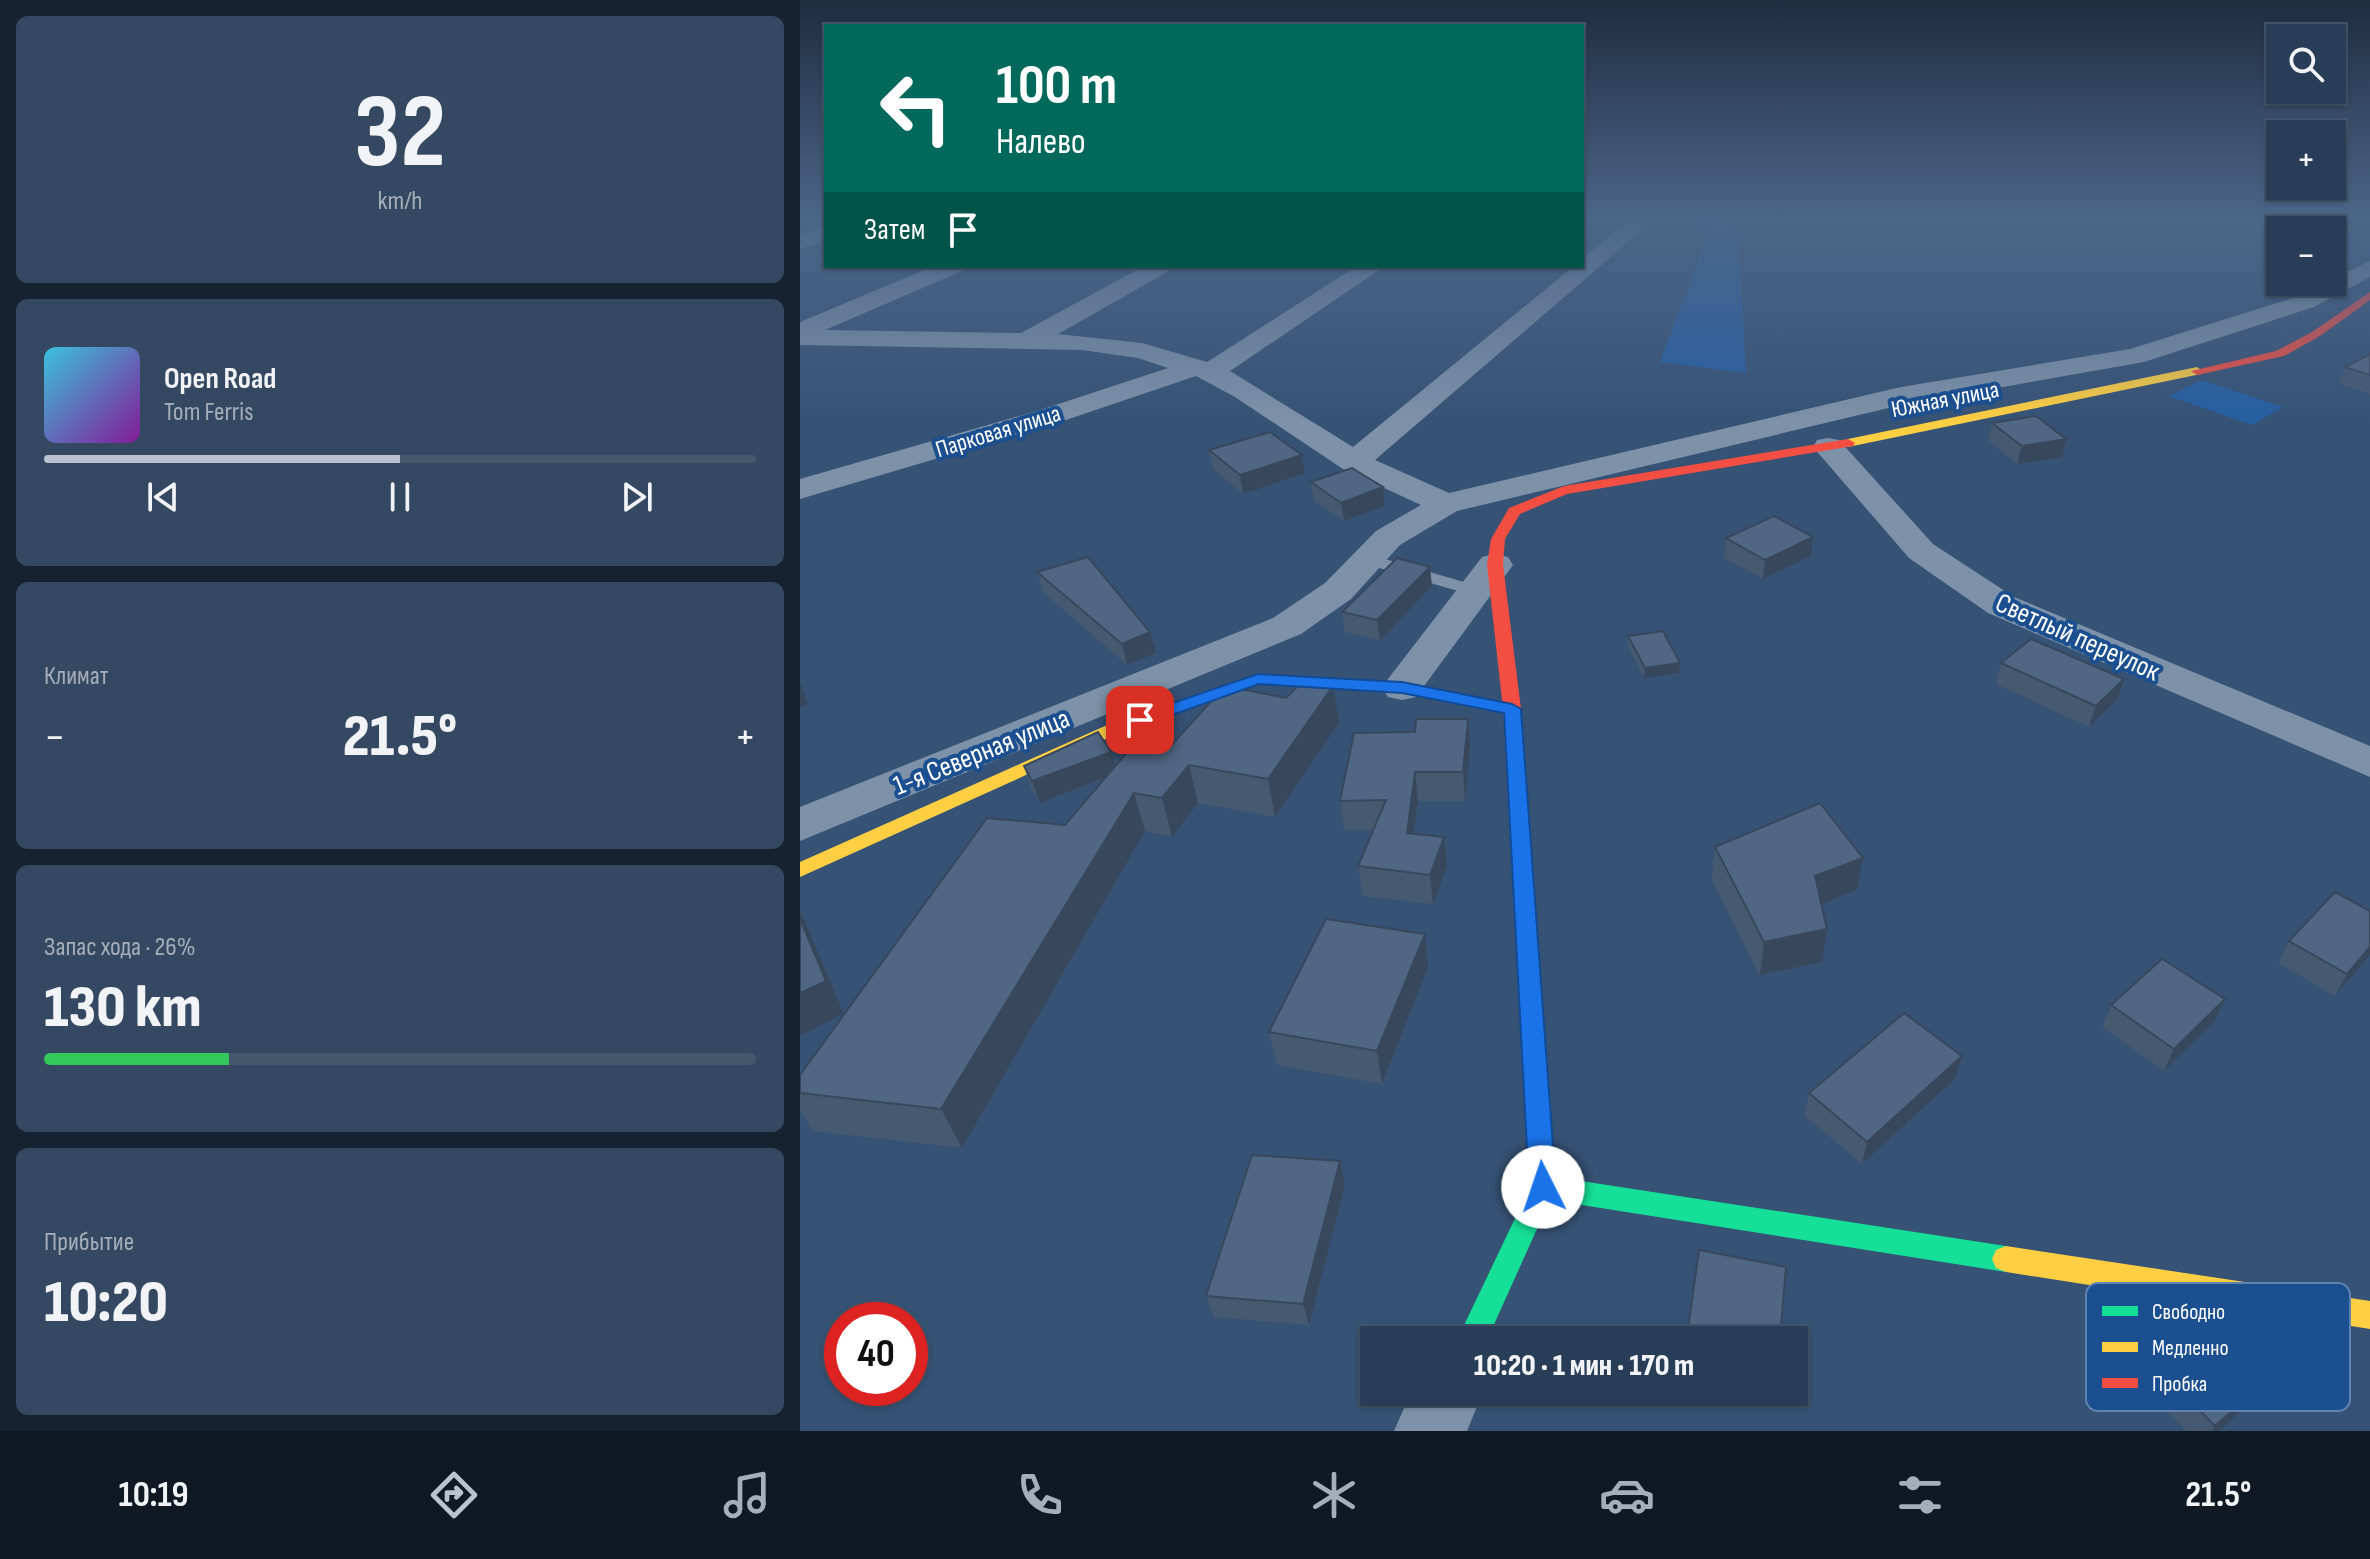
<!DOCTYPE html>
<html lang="ru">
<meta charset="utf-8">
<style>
:root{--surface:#283e57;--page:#344961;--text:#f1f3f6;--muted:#a5aeba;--line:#44576d;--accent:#b9c2ce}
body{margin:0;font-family:"Sofia Sans Condensed",sans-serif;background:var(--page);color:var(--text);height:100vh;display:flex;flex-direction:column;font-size:30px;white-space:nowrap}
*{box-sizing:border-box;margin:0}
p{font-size:26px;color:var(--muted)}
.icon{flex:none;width:44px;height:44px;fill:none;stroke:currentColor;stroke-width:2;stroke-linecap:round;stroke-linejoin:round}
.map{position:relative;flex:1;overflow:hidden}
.side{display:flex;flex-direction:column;gap:16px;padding:16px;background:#162230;width:800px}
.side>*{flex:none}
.hud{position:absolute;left:24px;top:24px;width:760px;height:244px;border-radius:0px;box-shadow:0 2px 6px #0004,0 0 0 2px var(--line);background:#00695c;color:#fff;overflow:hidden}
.tools{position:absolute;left:1466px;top:24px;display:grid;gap:16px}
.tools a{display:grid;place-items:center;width:80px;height:80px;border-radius:0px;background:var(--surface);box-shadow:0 2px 6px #0004,0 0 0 2px var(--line);font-size:40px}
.speed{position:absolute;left:24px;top:1302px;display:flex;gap:16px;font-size:40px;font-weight:700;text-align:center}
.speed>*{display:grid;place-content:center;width:104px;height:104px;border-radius:50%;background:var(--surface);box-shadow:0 2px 6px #0004,0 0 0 2px var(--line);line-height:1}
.speed .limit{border:12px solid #d22;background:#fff;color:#111}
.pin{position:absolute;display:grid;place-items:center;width:68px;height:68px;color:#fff;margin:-34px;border-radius:16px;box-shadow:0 4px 12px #0006}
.me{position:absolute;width:88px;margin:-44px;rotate:356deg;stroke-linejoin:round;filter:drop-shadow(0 0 6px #0008)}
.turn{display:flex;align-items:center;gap:28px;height:168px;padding:0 40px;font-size:36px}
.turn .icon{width:104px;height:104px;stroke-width:2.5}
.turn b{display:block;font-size:56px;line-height:68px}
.then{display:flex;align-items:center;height:76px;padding:0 40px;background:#0003;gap:16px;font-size:30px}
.big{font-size:60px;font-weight:800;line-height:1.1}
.side .tile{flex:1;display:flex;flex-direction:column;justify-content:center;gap:12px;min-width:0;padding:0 28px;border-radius:12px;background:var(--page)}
.side .dial{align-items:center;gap:0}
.dial b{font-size:104px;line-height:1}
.song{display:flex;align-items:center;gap:24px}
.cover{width:96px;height:96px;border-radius:12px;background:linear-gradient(135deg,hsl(190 70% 55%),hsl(290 70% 35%))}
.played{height:8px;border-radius:4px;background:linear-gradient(90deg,var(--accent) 50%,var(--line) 50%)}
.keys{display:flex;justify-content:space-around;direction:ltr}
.heat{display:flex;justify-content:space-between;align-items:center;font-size:44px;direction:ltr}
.charge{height:12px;border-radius:6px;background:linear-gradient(90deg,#34c759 26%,var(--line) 0)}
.trip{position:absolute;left:560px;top:1326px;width:448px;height:80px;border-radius:0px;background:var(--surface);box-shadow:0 2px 6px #0004,0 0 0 2px var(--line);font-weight:800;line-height:80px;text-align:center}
.tabs{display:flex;height:128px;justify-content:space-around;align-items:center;background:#101923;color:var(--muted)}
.tabs .icon{width:56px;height:56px}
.tabs .on{color:var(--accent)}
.tabs b{font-size:36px;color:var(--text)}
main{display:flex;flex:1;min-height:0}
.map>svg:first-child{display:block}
.green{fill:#265fa1}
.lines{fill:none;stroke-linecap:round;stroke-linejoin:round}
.lane{fill:#7d92a8;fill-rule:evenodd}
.street{fill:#7d92a8;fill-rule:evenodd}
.fast{fill:#16e098;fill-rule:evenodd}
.slow{fill:#ffcf43;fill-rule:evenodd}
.jam{fill:#f24e42;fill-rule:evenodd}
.wall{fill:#455971}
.shaded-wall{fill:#38485c}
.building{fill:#506783;stroke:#38485c;stroke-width:2}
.route{fill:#1a73e8;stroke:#114b97;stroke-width:2}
.labels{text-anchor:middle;stroke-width:8;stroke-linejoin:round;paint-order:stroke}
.far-street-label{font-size:24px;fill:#fff;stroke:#1b4f8f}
.street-label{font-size:28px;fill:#fff;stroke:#1b4f8f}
.key{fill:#1b4f8f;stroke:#5f84b1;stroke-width:2}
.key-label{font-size:22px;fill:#fff}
</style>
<main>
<section class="side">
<div class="tile dial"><b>32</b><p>km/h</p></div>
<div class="tile">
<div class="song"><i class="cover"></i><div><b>Open Road</b><p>Tom Ferris</p></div></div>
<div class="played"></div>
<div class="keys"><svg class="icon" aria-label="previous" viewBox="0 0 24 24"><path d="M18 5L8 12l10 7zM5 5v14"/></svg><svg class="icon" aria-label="pause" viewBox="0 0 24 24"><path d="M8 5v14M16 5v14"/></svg><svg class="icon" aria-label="next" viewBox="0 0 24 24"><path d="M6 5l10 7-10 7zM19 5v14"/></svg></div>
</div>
<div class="tile"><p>Климат</p>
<div class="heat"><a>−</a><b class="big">21.5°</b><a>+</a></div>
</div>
<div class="tile"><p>Запас хода · 26%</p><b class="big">130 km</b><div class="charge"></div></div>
<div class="tile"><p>Прибытие</p><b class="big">10:20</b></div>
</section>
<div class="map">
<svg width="1570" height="1431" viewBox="0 0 1570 1431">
<rect width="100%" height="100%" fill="#365274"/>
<g class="green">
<path d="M884,220h35l19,9 8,144 -86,-11 50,-133z"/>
<path d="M1402,380l81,27 -31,18 -83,-29z"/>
</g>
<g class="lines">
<path class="lane" d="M568,554l113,33 3,4 -9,5 -113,-33 -2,-4 2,-4z"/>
<g class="street">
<path d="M829,220h15l4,5 -273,235 74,33 452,-106 229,-38 166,-52 74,-36v16l-56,30 -170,55 -243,43 -444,106 -57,34 -49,54 -50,35 -501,207v-34l473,-189 52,-35 51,-52 45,-26 -78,-36 -108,-72 -39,-21 -136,46 -260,77v-20l240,-69 128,-42 -30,-10 -56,-8 -282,-5v-23l134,-56h32l-4,5 -137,59 196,3 123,-67h29l-4,5 -111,63 84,9 65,19 150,-96h28l-155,105 123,76 221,-181h8v-7z"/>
<path d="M26,226v14l-26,9v-14z"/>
<path d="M1028,438l11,2 94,104 81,53 356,149v31l-382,-164 -79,-55 -96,-111 4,-7z"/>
<path d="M695,554l13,3 5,8 -97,132 -14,3 -14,-3 -6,-9 6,-9 94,-122z"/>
<path d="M611,1392h72l-16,39h-73z"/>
</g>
<g class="fast">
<path d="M468,675l134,8 110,21 9,5 -9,5 -110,-21 -140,-9 -3,-4z"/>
<path d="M718,795l7,2 3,5 27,375 451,69 10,4 4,9 -4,9 -10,4 -456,-72 -63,140h-30l73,-153 -22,-385 3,-5z"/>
</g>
<g class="slow">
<path d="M1397,367l6,4 -2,3 -353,73 -7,-4 7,-4z"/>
<path d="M458,674l16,2 3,4 -3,4h-15l-142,50 -317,143v-15l305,-136z"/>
<path d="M1206,1246l364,55v28l-364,-57 -10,-4 -4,-9 4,-9z"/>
</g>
<g class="jam">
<path d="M1570,292v8l-50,36 -36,20 -87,19 -6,-4 85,-20 36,-19z"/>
<path d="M1048,439l7,4 -2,3 -286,48 -47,20 -15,25 -2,26 18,144 7,93 -3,5h-14l-3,-5 -5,-93 -16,-144 4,-26 18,-31 55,-22z"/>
</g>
</g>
<g class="wall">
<path d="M1570,354v40l-31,-10 6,-17z"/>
<path d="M1192,423l74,16 -4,18 -45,7 -29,-24z"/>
<path d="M409,450l93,5 3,18 -62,21 -30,-25z"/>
<path d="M511,482l72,5 2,19 -41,15 -30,-20z"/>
<path d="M926,538l85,18 -48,23 -39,-21z"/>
<path d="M237,572l119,81 -29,12 -84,-73z"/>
<path d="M632,586l-52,55 -35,-9 -3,-20z"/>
<path d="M828,636l52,27 -1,10 -35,5 -16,-32z"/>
<path d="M1201,663l123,16 -7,21 -28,27 -93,-43z"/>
<path d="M533,686l6,37 -64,94 -77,-14 -26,34 -27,-6 -183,317 -149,-17 -13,-20v-36l265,-250 41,-47 -66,25 -9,-15 -7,-22 87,-14 4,15 53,-18 118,-51z"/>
<path d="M668,719l2,28 -5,54h-47l-4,33 30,3 3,29 -14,38 -70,-8 -5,-30 16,-36h-30l-4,-29z"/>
<path d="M915,847l142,43 -36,14 6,25 -5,33 -62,13 -48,-96z"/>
<path d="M625,934l3,33 -46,117 -105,-19 -8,-33z"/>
<path d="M1489,941l81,14 -35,41 -57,-33z"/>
<path d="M1311,1005l103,17 -50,49 -62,-44z"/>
<path d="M1156,1078l-94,86 -57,-48 4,-23z"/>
<path d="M540,1161l5,23 -36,141 -95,-8 -8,-21z"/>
<path d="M899,1250l81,90h-93z"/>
<path d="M1356,1366l117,16 -54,49h-33l-42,-44z"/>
</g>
<g class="shaded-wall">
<path d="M1266,439l-4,18 -45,7 5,-18z"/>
<path d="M502,455l3,18 -62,21 -3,-19z"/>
<path d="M583,487l2,19 -41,15 -3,-18z"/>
<path d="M1013,537l-2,19 -48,23 2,-19z"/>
<path d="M630,567l2,19 -52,55 -3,-21z"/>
<path d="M350,632l6,21 -29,12 -5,-21z"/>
<path d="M880,663l-1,10 -35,5 1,-10z"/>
<path d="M1324,679l-7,21 -28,27 7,-21z"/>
<path d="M0,682l8,22 -8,3z"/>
<path d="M533,686l6,37 -64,94 -7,-38z"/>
<path d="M668,719l2,28 -5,54 -2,-29z"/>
<path d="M311,752l6,21 -77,30 -8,-22z"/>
<path d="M389,765l9,38 -26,34 -10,-39z"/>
<path d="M615,772l3,29 -8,61 -3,-29z"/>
<path d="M334,793l11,38 -183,317 -21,-39z"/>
<path d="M644,837l3,29 -14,38 -3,-29z"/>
<path d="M1063,858l-6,32 -48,19 6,-33z"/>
<path d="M0,910l44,104 -44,21z"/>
<path d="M1027,929l-5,33 -62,13 4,-33z"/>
<path d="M625,934l3,33 -46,117 -5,-33z"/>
<path d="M1570,947v8l-35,41 12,-22z"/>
<path d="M1425,999l-11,23 -50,49 10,-22z"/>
<path d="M1162,1056l-6,22 -94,86 5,-22z"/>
<path d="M540,1161l5,23 -36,141 -6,-21z"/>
<path d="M1488,1361l-15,21 -54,49h-7l3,-5z"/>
</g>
<g class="building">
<path d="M1570,354v21l-25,-8z"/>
<path d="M1236,416l30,23 -44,7 -30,-23z"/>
<path d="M470,432l32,23 -62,20 -31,-25z"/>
<path d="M552,468l31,19 -42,16 -30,-21z"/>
<path d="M974,516l39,21 -48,23 -39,-22z"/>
<path d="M288,557l62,75 -28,12 -85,-72z"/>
<path d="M597,558l33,9 -53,53 -35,-8z"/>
<path d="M863,631l17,32 -35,5 -17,-32z"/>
<path d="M1231,639l93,40 -28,27 -95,-43z"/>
<path d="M505,679l28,7 -65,93 -79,-14 -27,33 -28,-5 -193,316 -141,-16v-18l187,-257 78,7 70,-82 33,6 57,-63 61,12z"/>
<path d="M616,719h52l-5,53h-48l-8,61 37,4 -14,38 -72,-9 28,-66 -46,1 14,-68 61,-1z"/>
<path d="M298,732l13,20 -79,29 -8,-15z"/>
<path d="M1020,803l43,55 -48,18 12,53 -63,13 -49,-95z"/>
<path d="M1535,892l35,19v36l-23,27 -58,-33z"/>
<path d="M0,919l26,62 -26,12z"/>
<path d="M526,919l99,15 -48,117 -108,-19z"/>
<path d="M1362,959l63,40 -51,50 -63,-44z"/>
<path d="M1104,1013l58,43 -95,86 -58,-49z"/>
<path d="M452,1155l88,6 -37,143 -97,-8z"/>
<path d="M899,1250l87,17 -6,73h-74l-19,-4z"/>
<path d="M1428,1306l60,55 -73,65 -59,-60z"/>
</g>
<linearGradient id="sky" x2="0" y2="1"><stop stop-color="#1e2d40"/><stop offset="0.52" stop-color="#4c6688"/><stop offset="1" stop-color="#4c6688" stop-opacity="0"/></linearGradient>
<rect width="1570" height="421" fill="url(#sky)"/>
<path class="route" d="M458,674l144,8 110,22 9,5 35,478 -4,8 -9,4 -10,-4 -4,-8 -25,-474 -102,-20 -143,-9 -112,40h-13l-3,-4 3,-4z"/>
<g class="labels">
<g class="far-street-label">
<text transform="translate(1145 399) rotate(-11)" y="8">Южная улица</text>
<text transform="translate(198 431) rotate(-17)" y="8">Парковая улица</text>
</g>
<g class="street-label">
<text transform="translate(1278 636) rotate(24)" y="10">Светлый переулок</text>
<text transform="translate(181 751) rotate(-22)" y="10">1-я Северная улица</text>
</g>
</g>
<rect x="1286" y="1283" width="264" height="128" rx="12" class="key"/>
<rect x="1302" y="1306" width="36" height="10" fill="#16e098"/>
<rect x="1302" y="1342" width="36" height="10" fill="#ffcf43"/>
<rect x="1302" y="1378" width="36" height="10" fill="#f24e42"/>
<g class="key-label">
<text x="1352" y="1319">Свободно</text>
<text x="1352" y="1355">Медленно</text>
<text x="1352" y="1391">Пробка</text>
</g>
</svg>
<div class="tools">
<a><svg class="icon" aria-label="search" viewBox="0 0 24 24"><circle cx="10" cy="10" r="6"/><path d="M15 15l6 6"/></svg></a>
<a>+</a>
<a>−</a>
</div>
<div class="speed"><div class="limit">40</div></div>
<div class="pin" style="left:340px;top:720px;background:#d93025"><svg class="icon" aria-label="arrive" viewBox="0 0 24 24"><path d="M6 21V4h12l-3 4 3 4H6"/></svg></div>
<svg class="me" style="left:743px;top:1187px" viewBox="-20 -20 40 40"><circle r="19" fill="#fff"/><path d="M0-13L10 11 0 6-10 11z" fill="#1a73e8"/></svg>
<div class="trip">10:20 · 1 мин · 170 m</div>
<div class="hud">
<div class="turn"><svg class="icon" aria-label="left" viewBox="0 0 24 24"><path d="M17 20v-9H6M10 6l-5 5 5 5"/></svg><div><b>100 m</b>Налево</div></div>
<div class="then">Затем<svg class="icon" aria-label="arrive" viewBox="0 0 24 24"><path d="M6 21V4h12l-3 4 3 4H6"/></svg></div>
</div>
</div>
</main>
<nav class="tabs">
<b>10:19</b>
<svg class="icon on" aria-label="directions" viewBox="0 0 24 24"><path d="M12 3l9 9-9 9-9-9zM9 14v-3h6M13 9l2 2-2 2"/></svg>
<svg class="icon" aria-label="music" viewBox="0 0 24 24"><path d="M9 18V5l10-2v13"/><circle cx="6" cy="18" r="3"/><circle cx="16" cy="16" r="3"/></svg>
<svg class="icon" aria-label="phone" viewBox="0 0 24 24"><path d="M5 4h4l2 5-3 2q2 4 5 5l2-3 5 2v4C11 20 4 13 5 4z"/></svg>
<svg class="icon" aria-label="climate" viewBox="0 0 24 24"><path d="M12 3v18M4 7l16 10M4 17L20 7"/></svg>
<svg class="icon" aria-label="car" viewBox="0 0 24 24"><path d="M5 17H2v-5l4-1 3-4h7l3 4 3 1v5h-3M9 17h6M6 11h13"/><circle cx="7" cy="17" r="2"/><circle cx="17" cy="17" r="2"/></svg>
<svg class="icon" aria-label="filters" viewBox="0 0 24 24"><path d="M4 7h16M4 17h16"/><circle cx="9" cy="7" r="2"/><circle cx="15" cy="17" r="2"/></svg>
<b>21.5°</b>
</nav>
